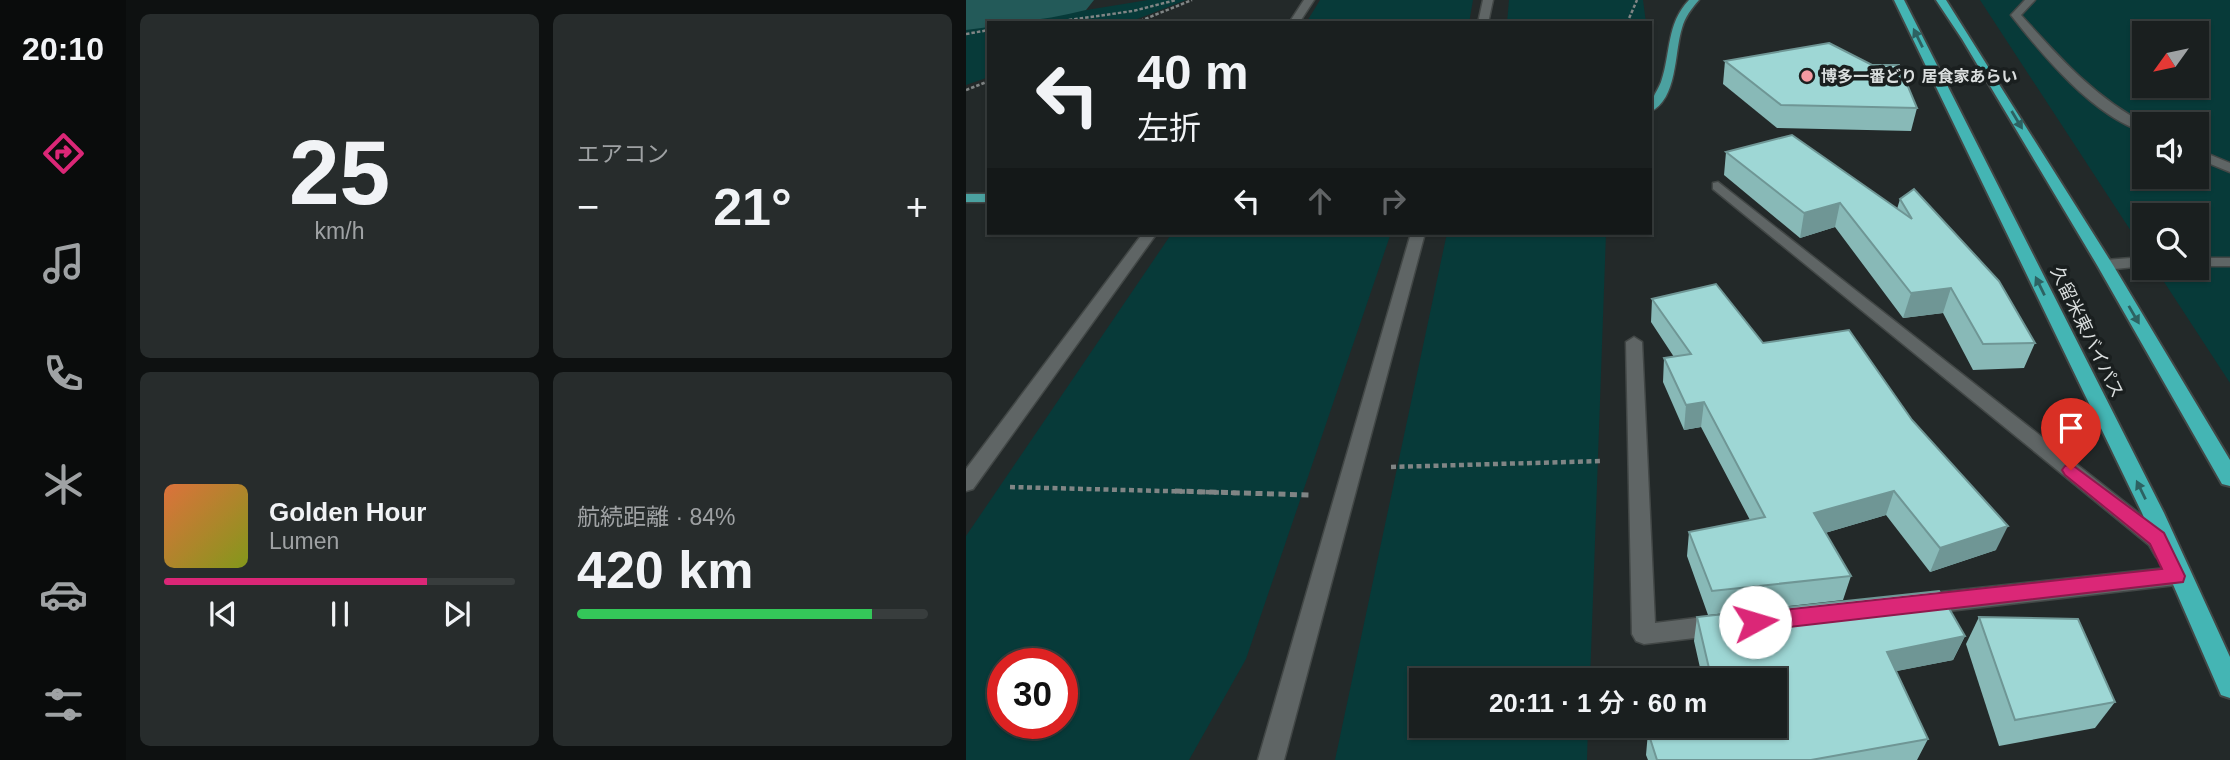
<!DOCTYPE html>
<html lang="ja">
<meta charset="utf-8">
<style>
:root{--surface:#1a1f1f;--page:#272c2c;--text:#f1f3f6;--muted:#9fa2a4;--line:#383d3d;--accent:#db2777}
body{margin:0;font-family:Helvetica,"Noto Sans JP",sans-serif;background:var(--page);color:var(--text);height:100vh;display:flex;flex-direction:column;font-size:26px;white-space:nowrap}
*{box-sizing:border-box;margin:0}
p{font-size:23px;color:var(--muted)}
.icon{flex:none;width:38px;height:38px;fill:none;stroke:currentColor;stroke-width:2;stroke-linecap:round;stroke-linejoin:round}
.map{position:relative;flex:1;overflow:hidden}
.details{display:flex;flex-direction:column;gap:14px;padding:14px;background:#0e1111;width:840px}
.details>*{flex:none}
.top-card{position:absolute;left:21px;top:21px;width:665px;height:214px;border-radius:0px;box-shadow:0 2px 5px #0004,0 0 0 2px var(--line);background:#1a1f1f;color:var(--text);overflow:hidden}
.needle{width:46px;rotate:237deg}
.fabs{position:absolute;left:1166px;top:21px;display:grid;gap:14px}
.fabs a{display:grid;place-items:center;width:77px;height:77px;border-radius:0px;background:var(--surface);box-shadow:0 2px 5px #0004,0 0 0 2px var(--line);font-size:35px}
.speed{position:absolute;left:21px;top:648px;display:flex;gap:14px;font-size:35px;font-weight:700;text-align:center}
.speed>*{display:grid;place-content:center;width:91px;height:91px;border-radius:50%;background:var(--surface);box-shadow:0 2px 5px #0004,0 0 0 2px var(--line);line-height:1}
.speed .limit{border:10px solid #d22;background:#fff;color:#111}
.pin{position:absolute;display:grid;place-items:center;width:60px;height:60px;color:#fff;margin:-72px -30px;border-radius:50% 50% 50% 0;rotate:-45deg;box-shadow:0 0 7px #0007}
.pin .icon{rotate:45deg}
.me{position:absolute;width:77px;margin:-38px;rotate:84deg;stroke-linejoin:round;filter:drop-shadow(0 0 5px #0008)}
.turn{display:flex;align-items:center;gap:24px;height:147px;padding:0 35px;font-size:32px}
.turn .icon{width:91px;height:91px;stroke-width:2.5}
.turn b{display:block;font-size:49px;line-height:60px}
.lanes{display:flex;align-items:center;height:66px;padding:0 35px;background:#0003;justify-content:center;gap:35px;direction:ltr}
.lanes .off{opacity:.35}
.big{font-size:52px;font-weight:600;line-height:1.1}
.details .card{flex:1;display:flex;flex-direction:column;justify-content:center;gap:10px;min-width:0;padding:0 24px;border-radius:10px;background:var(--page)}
.details .dial{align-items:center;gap:0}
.dial b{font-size:91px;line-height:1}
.song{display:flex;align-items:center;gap:21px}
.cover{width:84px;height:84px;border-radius:10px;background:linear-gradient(135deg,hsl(20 70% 55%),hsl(70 70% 35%))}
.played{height:7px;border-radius:4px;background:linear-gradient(90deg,var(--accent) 75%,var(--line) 75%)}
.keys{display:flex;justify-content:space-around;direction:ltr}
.heat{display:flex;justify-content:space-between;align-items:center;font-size:38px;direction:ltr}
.charge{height:10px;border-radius:5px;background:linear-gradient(90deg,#34c759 84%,var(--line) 0)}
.details .tiles{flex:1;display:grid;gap:14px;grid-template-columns:repeat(2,1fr)}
.trip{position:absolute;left:443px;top:668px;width:378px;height:70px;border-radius:0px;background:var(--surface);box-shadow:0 2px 5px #0004,0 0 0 2px var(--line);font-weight:600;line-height:70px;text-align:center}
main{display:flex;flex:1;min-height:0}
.dock{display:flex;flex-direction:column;width:126px;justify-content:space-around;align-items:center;background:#0a0c0c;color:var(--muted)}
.dock .icon{width:49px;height:49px}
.dock .on{color:var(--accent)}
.dock b{font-size:32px;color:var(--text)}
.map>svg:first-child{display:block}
.green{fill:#073a39;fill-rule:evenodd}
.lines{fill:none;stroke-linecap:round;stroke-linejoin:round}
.river{fill:#235a59;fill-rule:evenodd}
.service-casing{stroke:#424746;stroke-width:3}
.minor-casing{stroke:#424746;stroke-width:3}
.primary-casing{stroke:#424746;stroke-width:3}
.trunk-casing{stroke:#424746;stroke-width:4}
.path-far2{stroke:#808585;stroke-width:2.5;stroke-dasharray:3.5 2;stroke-linecap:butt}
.path-far1{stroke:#808585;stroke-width:4.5;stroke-dasharray:5 3.5;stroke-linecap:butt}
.path{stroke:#808585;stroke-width:5;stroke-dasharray:7 4.5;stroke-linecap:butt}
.service{fill:#5f6565;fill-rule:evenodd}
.minor{fill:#5f6565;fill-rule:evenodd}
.primary{fill:#4ba1a0;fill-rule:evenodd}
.trunk{fill:#44b5b4;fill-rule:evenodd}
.wall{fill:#88b9b7}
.shaded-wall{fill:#6f9695}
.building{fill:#9ed7d5;stroke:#6f9695;stroke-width:2}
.oneway{fill:#2d6262}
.route{fill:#db2777;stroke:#8e194d;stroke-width:2}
.poi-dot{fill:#f49aa2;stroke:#1a1f1f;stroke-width:2.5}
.labels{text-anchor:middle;stroke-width:7;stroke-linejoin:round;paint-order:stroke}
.far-poi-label{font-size:16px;font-weight:bold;fill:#dadede;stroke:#1a1f1f;text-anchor:start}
.street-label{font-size:18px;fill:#dadede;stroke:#1a1f1f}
</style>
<main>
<nav class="dock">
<b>20:10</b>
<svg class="icon on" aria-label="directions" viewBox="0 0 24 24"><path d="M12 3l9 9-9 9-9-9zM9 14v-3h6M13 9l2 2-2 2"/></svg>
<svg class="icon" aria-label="music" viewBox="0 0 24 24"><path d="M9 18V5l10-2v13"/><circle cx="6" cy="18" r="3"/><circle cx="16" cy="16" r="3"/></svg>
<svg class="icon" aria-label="phone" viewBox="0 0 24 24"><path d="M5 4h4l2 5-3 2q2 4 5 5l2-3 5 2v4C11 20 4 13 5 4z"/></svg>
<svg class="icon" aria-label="climate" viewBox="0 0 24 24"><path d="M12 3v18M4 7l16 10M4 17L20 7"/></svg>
<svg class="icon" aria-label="car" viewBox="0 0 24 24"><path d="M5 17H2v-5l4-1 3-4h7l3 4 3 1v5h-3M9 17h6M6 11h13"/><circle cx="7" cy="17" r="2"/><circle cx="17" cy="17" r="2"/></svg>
<svg class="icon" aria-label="filters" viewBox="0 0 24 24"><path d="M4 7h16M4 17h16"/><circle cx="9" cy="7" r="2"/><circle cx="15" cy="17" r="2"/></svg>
</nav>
<section class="details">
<div class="tiles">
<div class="card dial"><b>25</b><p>km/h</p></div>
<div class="card"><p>エアコン</p>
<div class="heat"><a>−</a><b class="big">21°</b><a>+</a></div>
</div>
<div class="card">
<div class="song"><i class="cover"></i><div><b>Golden Hour</b><p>Lumen</p></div></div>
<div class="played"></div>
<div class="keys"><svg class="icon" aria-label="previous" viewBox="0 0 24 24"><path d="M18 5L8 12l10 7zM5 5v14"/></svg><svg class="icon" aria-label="pause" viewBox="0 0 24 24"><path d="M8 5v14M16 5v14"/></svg><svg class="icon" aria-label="next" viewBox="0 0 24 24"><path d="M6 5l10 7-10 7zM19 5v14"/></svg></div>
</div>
<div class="card"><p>航続距離 · 84%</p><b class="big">420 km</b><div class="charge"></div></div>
</div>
</section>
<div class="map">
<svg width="1264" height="760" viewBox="0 0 1264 760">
<rect width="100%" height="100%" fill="#232929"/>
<g class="green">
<path d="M182,0h38l-59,23h-120z"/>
<path d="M354,0h153l-4,23h-163z"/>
<path d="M543,0h134l3,23h-139z"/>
<path d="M1014,0h250v383l-75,-115h41v-53h-52v36zM1178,33h52v53h-52zM1178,124h52v53h-52z"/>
<path d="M23,26v51l-23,8v-56z"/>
<path d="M206,233h219l-145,426 -57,101h-223v-224zM96,663v60h-59v-60z"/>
<path d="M481,233h159l-16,448h-169v45h167l-1,34h-252z"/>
</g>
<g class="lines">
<path class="river" d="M0,0h128l-8,10c-32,8 -64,13 -97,13v4l-23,3z"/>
<defs>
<g id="service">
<path d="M1059,0h10l-14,15c38,42 74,83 125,109l-2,8c-51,-16 -101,-76 -133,-117z"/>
<path d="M1230,149l34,14v9l-34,-14z"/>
<path d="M1178,257v9l-39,4 -8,-5 8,-5z"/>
<rect x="1230" y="258" width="34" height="8"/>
</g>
<g id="minor">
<path d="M338,0h10l-15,23h-10z"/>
<path d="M517,0h10l-5,23h-10z"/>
<path d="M752,182l446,351 10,18 -4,6 -7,3 -7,-3 -7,-12 -436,-356v-6z"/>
<path d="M177,233h14l-184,256 -7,2v-22z"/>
<path d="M445,233h14l-141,527h-26z"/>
<path d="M668,337l8,5 13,281 65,-8 8,3 3,7 -3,7 -8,3 -76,9 -8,-3 -4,-7 -6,-292z"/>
<path d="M1210,567l8,3 3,6 -3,6 -8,3 -254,29 -8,-3 -3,-7 3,-7 8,-3z"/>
</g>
<g id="primary">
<path d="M723,0h10c-8,9 -14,17 -17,28 -8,25 -4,71 -32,84 0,-13 6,-18 11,-30 10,-29 5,-58 28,-82z"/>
<rect x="0" y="194" width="23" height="8"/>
</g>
<g id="trunk">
<path d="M928,0h10l260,513 66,144v41l-9,-3 -79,-182z"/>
<path d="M970,0h10l167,265 117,195v26l-8,-2 -125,-219 -135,-226z"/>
</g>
</defs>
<use href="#service" class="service-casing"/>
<use href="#minor" class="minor-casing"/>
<use href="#primary" class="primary-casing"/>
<use href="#trunk" class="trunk-casing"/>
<g class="path-far2">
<path d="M81,23l86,-12 43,-11"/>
<path d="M169,23l57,-23"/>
<path d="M661,23l10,-23"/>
<path d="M0,34l23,-4"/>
<path d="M0,90l23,-9"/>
</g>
<g class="path-far1">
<path d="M425,467l211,-6"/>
<path d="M44,487l230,6"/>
</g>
<path class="path" d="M209,491l134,4"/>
<use href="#service" class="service"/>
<use href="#minor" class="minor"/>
<use href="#primary" class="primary"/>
<use href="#trunk" class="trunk"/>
</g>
<g class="wall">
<path d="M759,61l192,47 -6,23 -134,-3 -54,-44z"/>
<path d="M760,152l171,57 3,-10 135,144 -11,25 -51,2 -30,-57 -40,5 -68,-91 -35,11 -76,-63z"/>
<path d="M686,299l111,44 233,207 -66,22 -44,-57 -61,18 26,43 -8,24 -135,15 -21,-59 2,-24 61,-12 -49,-93 -17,3 -21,-48 1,-24 10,-1 -23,-35z"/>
<path d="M731,617l268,19 -12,24 -57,11 32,68 -11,21h-269l-2,-5 2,-23 126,-6v-45h-71l-9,-40z"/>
<path d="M1013,617l136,85 -20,26 -96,18 -33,-102z"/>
</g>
<g class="shaded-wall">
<path d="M874,203l-5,24 -35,11 4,-25z"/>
<path d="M985,288l-8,25 -40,5 8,-25z"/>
<path d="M738,402l-3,25 -17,3 2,-25z"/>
<path d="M928,491l-8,24 -78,23 6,-25z"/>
<path d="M1042,526l-12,24 -66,22 10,-24z"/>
<path d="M999,636l-12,24 -76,15 10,-23z"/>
</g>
<g class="building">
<path d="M863,43l43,22h27l18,43 -136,-3 -56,-44z"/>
<path d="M826,135l120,84 -12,-20 14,-10 85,92 36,62 -52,1 -32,-56 -40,5 -71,-90 -36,10 -78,-61z"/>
<path d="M750,284l47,59 86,-13 63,90 96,106 -68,22 -46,-57 -80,22 37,63 -139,15 -23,-59 76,-15 -61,-115 -18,3 -22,-47 27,-4 -39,-55z"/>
<path d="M973,591l26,45 -78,16 41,87 -117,21h-154l-9,-28 23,-6h103v-45h-62l-15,-64z"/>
<path d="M1013,617l99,2 37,83 -100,18z"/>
</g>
<defs><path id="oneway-solid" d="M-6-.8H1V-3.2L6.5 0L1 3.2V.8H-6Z" transform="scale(1.75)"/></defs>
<g class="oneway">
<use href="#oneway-solid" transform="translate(952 38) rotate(-116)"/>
<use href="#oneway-solid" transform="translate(1051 120) rotate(59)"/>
<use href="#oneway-solid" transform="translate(1074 286) rotate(-116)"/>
<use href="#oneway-solid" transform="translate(1168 315) rotate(60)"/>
<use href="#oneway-solid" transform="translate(1175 490) rotate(-116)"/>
</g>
<path class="route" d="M1105,464l93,69 21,43 -2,6 -428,49 -7,-3 -3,-6 3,-7 7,-2 407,-44 -12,-25 -85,-69 -3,-5 3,-4z"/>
<circle class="poi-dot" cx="841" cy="76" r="7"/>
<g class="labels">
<g class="far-poi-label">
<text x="855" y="82">博多一番どり 居食家あらい</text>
</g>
<g class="street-label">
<text transform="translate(1121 332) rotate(64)" y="6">久留米東バイパス</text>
</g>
</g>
</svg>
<div class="fabs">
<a><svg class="needle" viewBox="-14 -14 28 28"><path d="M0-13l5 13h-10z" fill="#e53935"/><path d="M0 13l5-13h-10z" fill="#9fa2a4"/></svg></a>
<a><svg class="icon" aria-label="sound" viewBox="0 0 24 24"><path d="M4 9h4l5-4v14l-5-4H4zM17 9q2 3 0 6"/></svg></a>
<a><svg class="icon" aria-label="search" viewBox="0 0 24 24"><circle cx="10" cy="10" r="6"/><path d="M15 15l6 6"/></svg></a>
</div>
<div class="speed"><div class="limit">30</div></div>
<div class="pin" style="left:1105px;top:470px;background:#d93025"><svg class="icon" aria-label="arrive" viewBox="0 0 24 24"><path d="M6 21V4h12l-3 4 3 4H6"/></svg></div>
<svg class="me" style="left:789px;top:622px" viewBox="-20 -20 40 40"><circle r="19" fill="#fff"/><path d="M0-13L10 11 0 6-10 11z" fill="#db2777"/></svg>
<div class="trip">20:11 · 1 分 · 60 m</div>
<div class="top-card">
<div class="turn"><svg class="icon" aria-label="left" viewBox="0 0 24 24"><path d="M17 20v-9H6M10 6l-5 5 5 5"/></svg><div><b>40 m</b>左折</div></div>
<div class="lanes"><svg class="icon" aria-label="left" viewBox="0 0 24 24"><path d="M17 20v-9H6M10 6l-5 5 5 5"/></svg><svg class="icon off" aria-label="ahead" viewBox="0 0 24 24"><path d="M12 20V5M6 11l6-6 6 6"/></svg><svg class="icon off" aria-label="right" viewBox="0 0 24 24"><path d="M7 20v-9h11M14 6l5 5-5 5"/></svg></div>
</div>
</div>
</main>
